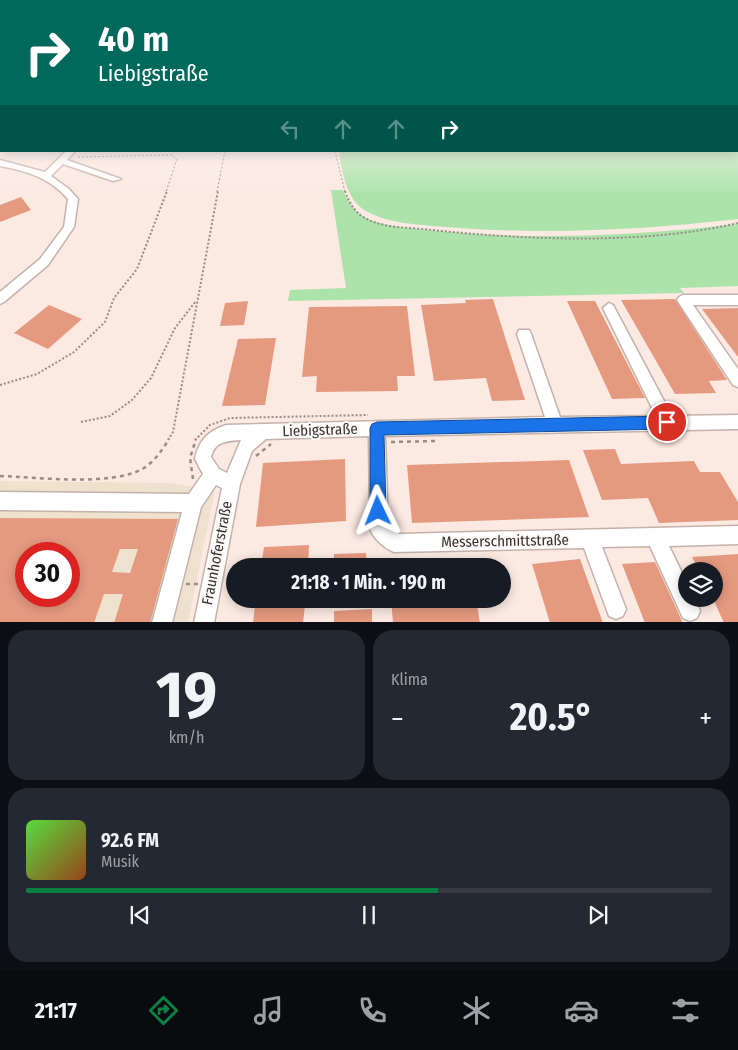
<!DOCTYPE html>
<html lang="de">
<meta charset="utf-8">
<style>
:root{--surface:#171b24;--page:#242831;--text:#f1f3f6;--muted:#9ea1a6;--line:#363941;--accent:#0b8043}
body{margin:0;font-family:"Fira Sans Condensed",sans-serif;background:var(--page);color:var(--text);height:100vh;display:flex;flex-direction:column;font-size:19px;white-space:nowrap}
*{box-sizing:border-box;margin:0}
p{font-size:16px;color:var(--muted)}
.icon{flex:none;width:28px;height:28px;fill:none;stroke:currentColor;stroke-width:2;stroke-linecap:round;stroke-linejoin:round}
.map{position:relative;height:622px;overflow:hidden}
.side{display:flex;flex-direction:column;gap:8px;padding:8px;background:#0d0f14;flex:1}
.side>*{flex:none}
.banner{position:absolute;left:0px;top:0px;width:739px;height:152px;box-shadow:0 2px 12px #0003;background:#00695c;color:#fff;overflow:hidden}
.controls{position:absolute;left:678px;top:562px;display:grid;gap:10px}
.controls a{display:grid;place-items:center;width:45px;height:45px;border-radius:50%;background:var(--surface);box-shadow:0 2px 12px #0003;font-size:25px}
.speed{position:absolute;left:15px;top:542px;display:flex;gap:10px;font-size:25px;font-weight:700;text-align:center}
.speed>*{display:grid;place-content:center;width:65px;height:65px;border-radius:50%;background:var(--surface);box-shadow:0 2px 12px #0003;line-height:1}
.speed .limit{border:8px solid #d22;background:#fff;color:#111}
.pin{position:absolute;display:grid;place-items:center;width:42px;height:42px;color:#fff;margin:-21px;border:2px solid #fff;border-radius:50%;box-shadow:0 1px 5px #0007}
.me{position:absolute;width:55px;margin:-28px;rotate:358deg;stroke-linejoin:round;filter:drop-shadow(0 0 4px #0008)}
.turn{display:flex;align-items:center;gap:18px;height:105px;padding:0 15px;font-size:22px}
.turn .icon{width:65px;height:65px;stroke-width:2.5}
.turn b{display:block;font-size:35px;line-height:42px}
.lanes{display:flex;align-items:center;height:48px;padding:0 15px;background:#0003;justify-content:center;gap:25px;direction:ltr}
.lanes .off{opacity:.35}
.big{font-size:38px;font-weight:700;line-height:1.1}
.side .widget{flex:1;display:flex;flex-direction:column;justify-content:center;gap:8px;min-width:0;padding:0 18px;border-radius:20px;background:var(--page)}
.side .dial{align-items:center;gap:0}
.dial b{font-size:65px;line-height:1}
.song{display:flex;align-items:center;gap:15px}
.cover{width:60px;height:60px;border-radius:8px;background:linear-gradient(135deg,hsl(110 70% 55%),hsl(20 70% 35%))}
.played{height:5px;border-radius:2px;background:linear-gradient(90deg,var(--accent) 60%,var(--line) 60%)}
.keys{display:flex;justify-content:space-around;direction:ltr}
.heat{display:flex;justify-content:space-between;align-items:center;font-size:28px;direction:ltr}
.side .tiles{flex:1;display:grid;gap:8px;grid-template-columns:1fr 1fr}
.widget:last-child{grid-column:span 2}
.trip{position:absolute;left:226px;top:558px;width:285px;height:50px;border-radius:25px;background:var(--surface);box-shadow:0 2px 12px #0003;font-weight:700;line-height:50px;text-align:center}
.menu{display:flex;height:80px;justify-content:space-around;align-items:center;background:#090b0e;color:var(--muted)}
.menu .icon{width:35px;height:35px}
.menu .on{color:var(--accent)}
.menu b{font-size:22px;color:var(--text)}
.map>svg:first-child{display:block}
.industrial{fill:#eee1ce;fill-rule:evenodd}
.green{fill:#abe3ab}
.building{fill:#e59a80;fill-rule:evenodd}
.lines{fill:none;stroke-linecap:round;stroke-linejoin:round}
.minor-casing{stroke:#c4b2ab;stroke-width:3}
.path-far2{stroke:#988c87;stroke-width:1;stroke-dasharray:2 2;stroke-linecap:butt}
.path-far1{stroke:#988c87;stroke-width:2;stroke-dasharray:2 2;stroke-linecap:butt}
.path{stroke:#988c87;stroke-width:2.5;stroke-dasharray:4 4;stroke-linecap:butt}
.minor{fill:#fff;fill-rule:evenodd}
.route{fill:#1a73e8;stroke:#114b97}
.labels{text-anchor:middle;stroke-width:4;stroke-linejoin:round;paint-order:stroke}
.near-street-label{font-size:15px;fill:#38312e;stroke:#fdf9f8}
</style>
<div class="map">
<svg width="738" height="623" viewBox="0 0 738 623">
<rect width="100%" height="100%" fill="#fbe9e2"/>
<path class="industrial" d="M0,481l168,2 47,7 -27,132 -188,1zM26,554h43v42h-43z"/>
<g class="green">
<path d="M738,109v110c-97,11 -193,16 -291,8 -26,-2 -58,-3 -81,-16 -20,-11 -24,-40 -27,-60h399z"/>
<path d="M331,190h12c4,9 10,20 18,25 21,13 53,13 78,16 100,10 199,4 299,-7v62l-58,2 4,5 -396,8 2,-11 56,-2z"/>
</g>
<g class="building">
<path d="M21,197l10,13 -31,12v-17z"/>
<path d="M493,299l32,101 -33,1 -6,-23 -52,3 -13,-76 45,-2 -1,-3z"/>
<path d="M675,299l52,81 -18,1 7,12 -41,1 -54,-94z"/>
<path d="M248,301l-4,24 -24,1 5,-23z"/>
<path d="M567,301h28l50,97 -33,1z"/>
<path d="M49,305l33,14 -34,30 -34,-16z"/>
<path d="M407,306l8,70h-18l1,15 -82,1 1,-16 -15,1 7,-70z"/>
<path d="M738,308v49l-36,-48z"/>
<path d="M276,338l-11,67 -43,1 16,-67z"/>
<path d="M615,449l6,15 73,-3 6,11h20l18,30v18l-79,3 -11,-25 -46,2 -19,-50z"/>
<path d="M345,459l1,62 -90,6 7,-64z"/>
<path d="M569,460l20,57 -177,6 -5,-58z"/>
<path d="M0,518l178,1 -28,104h-36l9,-29h-19l-10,29h-94zM120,549h18l-8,24 -18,-1zM26,554h43v42h-43z"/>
<path d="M309,545l-1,21h-47l3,-19z"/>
<path d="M366,553l1,13h-33v-12z"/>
<path d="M738,554v69h-14l-10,-22v-30h-15l-7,-14z"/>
<path d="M580,559l23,64h-53l-18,-59z"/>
<path d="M655,562l26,57 2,4h-38l-23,-59z"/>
<path d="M391,599h85l4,24h-87z"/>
<path d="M255,605h50l-2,18h-50z"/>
<path d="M372,609v14h-38v-12z"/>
</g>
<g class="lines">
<defs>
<g id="minor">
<path d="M66,151h9l-8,9 54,19 -8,2 -50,-17 -12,12 18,13 9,10 -4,28 -26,38 -44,37 -4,2v-12l40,-33 24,-32 4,-28c-18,-21 -41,-28 -68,-33v-6l45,12z"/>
<path d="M683,295h55v10h-45l45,64v18l-5,-2 -54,-82 -2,-3 2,-3z"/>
<path d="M609,303l4,2 59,111 66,-1v14l-353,7 3,89 10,9 340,-8v18l-69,2 17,35v18h9l5,12 -3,7 -7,3 -7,-3 -33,-72 -48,1 24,62 -3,7 -7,3 -7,-3 -25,-68 -190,4c-10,-4 -20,-13 -24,-23l-1,-93 -103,3 -14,12 -12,33 -26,139h-20l28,-135 -6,-3 -15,22 -29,116h-20l30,-111 -182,-2v-18l189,2 14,-20 -8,-15c4,-19 13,-28 31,-34l319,-8 -28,-83 2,-4h10l2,4 29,83 96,-1 -53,-108zM241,440l-14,33 -8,-4 -8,-12c4,-16 16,-16 30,-17z"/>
</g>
</defs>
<use href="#minor" class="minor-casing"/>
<g class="path-far2">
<path d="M335,151l10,41"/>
<path d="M78,157l93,-2 6,4 -11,33"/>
<path d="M217,192l8,-41"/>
</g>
<g class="path-far1">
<path d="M345,191c4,11 9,21 20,27 19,11 45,9 67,12 95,10 212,15 306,-7"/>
<path d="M0,385l37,-11 37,-22 31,-30 9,-24 23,-29 30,-78"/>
<path d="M81,422l29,-6 22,-16 19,-22 24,-50 21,-27"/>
<path d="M168,440l5,-8 45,-241"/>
<path d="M195,440l15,-15 20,-7 138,-3"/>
</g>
<g class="path">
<path d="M391,442l45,-1"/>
<path d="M256,456l15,-12"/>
<path d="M0,476c37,1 113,11 144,-8 11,-7 18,-18 25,-29"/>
<path d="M193,479l-3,-21 6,-19"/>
<path d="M186,584h12"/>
</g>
<use href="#minor" class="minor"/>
</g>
<linearGradient id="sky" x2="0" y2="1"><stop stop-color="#8dbff0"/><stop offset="0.56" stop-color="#fdf5f2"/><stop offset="1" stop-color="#fdf5f2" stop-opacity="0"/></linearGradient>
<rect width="738" height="196" fill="url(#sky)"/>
<path class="route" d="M667,416l5,1 2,5 -2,5 -5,2 -283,6 2,76 -2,6 -6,2 -6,-2 -2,-6v-83l2,-4 5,-2z"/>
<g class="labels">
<g class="near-street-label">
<text transform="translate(320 430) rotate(-2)" y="5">Liebigstraße</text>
<text transform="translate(505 541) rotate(-1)" y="5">Messerschmittstraße</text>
<text transform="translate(217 553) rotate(-79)" y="5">Fraunhoferstraße</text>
</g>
</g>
</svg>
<div class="controls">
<a><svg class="icon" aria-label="layers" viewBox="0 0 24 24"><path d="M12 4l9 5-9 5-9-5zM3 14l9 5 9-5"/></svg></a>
</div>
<div class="speed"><div class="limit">30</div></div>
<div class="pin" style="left:667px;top:422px;background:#d93025"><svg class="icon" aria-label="arrive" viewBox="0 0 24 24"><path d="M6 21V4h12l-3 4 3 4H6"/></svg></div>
<svg class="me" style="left:378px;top:511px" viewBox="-20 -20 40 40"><path d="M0-17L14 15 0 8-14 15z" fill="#1a73e8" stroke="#fff" stroke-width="4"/></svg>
<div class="trip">21:18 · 1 Min. · 190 m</div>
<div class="banner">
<div class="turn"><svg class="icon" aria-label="right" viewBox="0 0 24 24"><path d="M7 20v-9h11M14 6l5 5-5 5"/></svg><div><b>40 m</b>Liebigstraße</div></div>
<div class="lanes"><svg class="icon off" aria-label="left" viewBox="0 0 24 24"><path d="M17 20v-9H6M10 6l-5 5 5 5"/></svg><svg class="icon off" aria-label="ahead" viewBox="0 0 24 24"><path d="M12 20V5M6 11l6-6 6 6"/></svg><svg class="icon off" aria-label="ahead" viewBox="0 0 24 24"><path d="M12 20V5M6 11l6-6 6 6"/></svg><svg class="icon" aria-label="right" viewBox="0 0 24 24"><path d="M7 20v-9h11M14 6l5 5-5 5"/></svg></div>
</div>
</div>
<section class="side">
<div class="tiles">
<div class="widget dial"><b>19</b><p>km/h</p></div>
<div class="widget"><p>Klima</p>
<div class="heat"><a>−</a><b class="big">20.5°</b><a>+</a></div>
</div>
<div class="widget">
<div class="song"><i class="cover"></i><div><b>92.6 FM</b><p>Musik</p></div></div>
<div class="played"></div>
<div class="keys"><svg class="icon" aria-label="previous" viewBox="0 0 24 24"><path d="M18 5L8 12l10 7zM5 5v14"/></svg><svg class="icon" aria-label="pause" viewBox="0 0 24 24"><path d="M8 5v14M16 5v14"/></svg><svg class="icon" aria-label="next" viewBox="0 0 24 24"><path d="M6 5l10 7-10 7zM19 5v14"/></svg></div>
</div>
</div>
</section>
<nav class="menu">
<b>21:17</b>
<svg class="icon on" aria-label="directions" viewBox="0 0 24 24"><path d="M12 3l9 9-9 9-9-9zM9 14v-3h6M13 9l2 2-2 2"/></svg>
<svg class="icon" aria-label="music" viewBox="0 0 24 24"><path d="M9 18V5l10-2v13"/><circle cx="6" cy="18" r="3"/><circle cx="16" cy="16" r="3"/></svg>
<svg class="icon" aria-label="phone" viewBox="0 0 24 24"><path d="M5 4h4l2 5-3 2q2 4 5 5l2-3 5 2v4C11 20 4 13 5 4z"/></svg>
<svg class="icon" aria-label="climate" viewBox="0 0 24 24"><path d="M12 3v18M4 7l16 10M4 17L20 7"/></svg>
<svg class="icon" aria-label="car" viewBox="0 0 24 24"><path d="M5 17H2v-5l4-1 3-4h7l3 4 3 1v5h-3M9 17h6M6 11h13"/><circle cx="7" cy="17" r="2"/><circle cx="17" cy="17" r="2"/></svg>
<svg class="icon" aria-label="filters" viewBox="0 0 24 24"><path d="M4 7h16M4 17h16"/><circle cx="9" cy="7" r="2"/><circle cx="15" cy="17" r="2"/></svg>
</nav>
